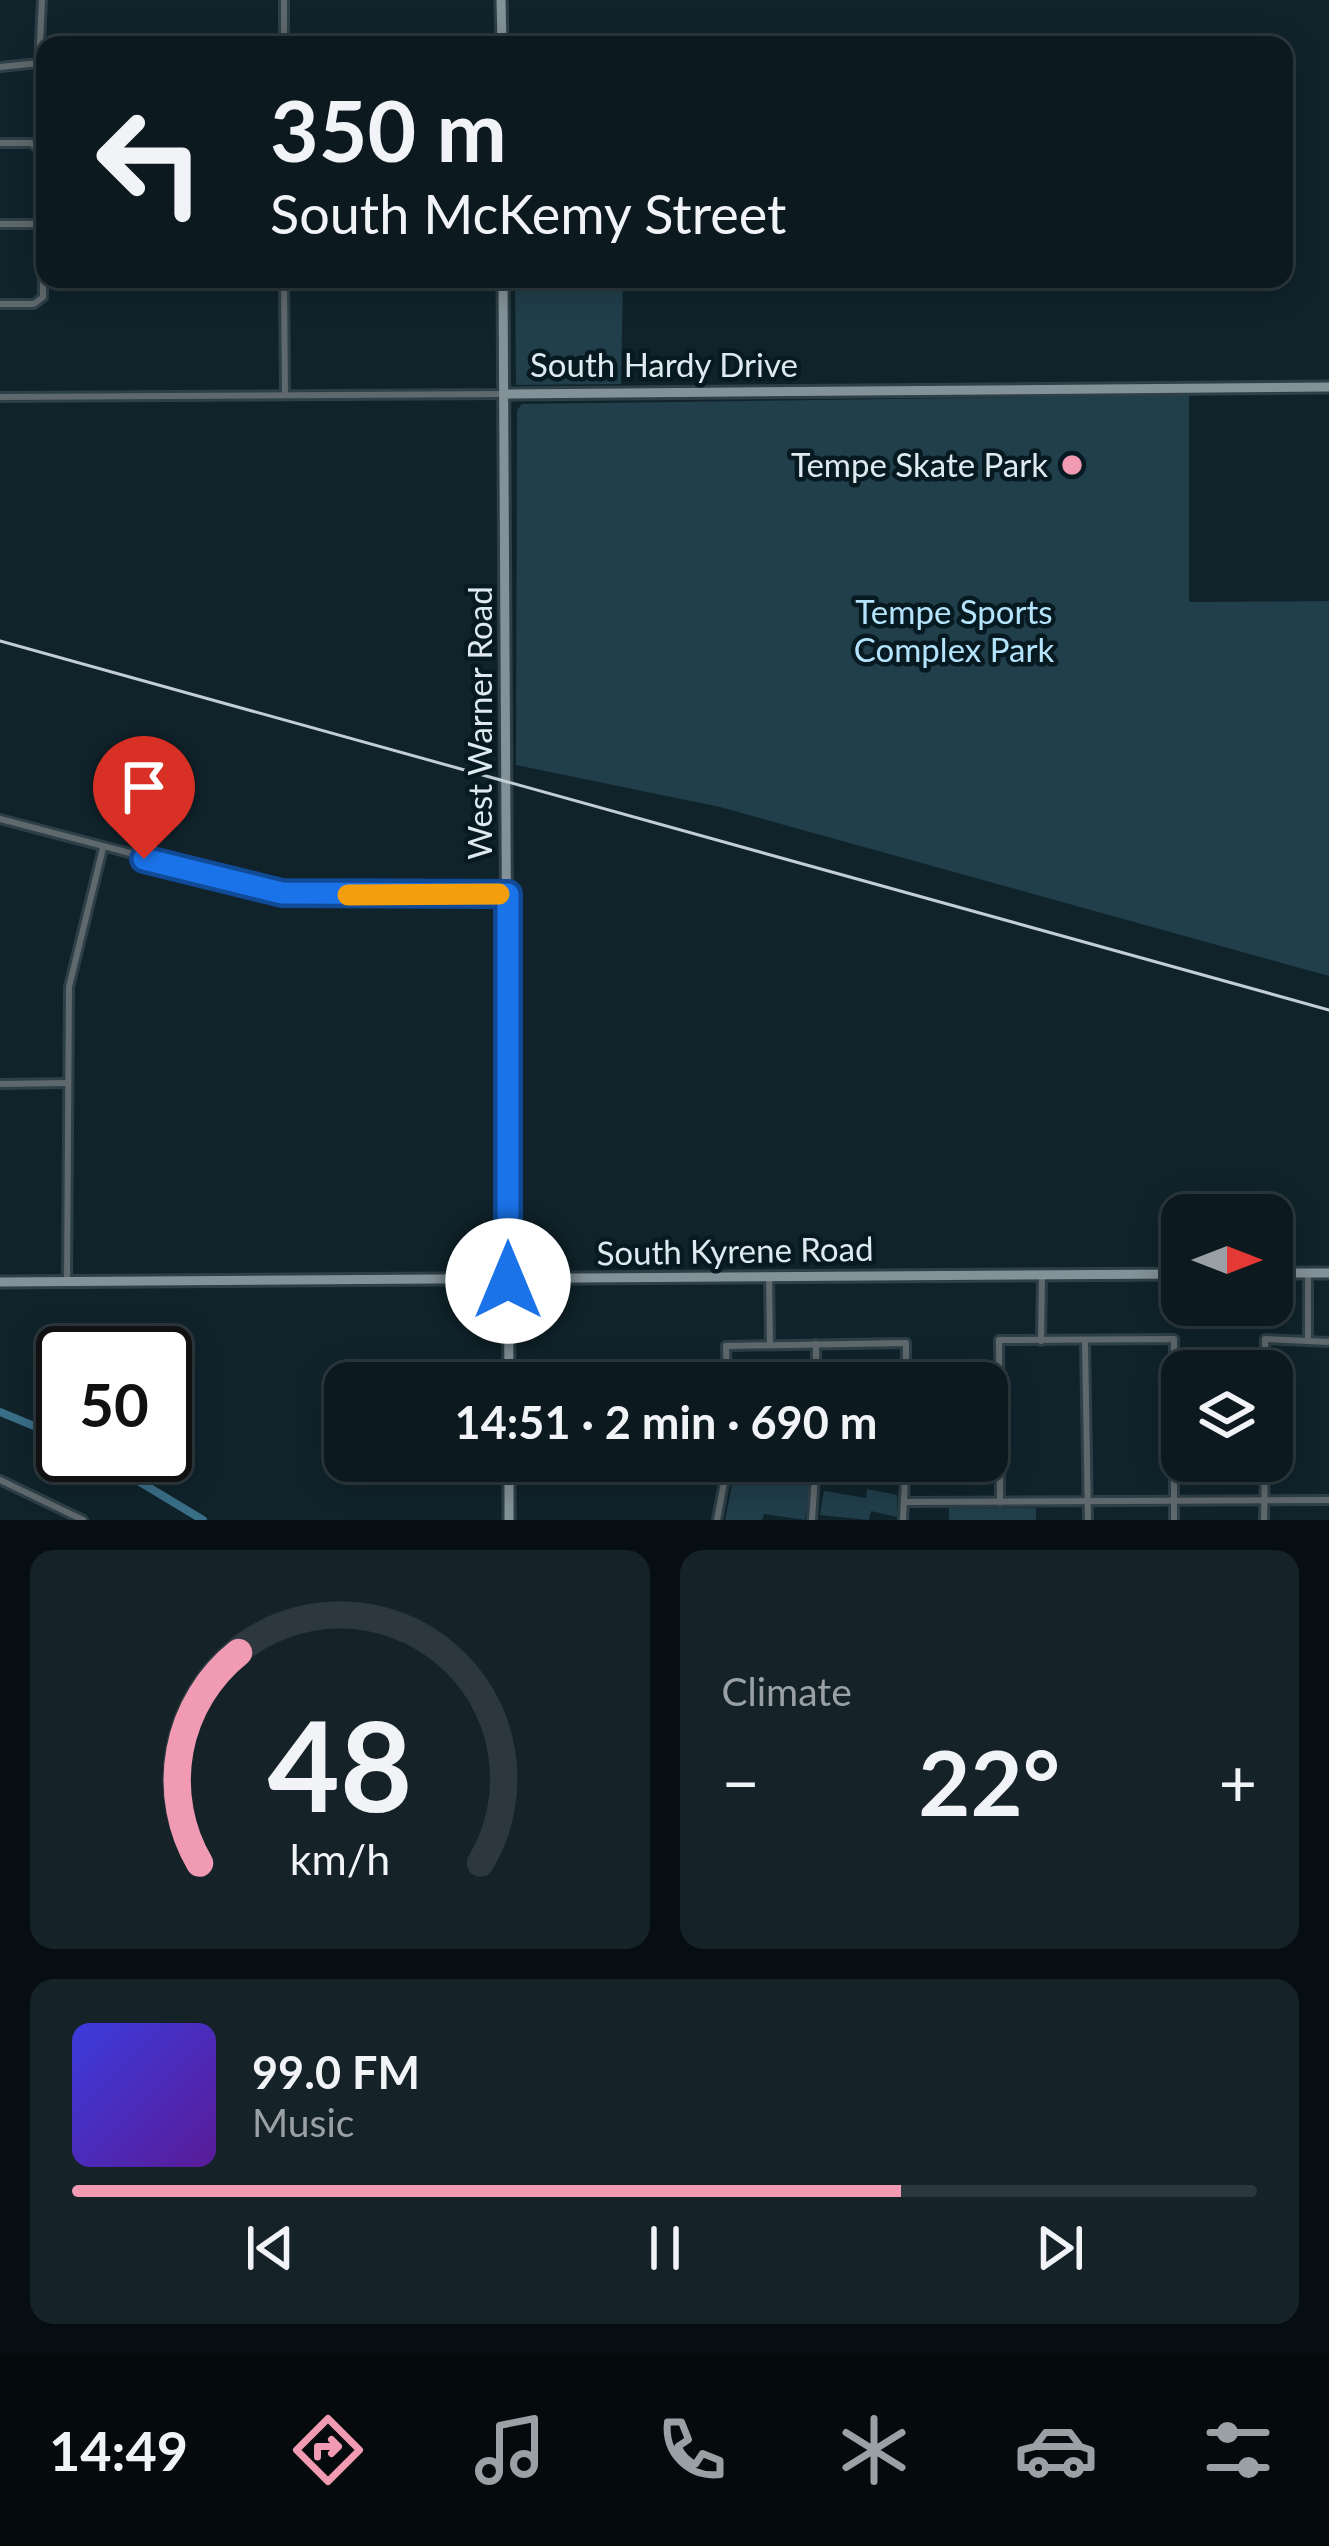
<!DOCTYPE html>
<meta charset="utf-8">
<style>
:root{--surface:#0c1a20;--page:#152329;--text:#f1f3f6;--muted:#9aa1a5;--line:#2c383e;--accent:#f19ab3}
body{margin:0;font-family:Lato,sans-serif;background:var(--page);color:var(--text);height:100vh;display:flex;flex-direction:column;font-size:45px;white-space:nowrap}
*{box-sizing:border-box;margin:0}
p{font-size:39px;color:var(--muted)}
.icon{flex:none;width:66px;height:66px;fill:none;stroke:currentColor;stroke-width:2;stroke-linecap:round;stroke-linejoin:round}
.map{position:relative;height:1520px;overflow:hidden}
.side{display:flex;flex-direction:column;gap:30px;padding:30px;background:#070e12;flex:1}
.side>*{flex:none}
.top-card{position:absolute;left:36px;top:36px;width:1257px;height:252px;border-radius:24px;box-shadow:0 6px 30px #0003,0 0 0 3px var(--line);background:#0c1a20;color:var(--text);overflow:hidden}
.needle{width:78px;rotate:90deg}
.buttons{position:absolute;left:1161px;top:1194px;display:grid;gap:24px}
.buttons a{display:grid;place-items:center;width:132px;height:132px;border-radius:24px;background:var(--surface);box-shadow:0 6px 30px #0003,0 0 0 3px var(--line);font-size:60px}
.speed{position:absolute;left:36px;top:1326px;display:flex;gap:24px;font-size:60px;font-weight:700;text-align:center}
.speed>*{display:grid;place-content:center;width:156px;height:156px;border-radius:50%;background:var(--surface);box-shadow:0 6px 30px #0003,0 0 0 3px var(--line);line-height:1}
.speed .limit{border:6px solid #111;border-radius:18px;background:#fff;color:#111}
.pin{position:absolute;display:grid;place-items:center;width:102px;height:102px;color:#fff;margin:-123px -51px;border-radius:50% 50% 50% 0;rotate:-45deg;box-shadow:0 0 12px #0007}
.pin .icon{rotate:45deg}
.me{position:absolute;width:132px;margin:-66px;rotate:0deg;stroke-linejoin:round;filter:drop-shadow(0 0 9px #0008)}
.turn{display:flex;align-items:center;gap:42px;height:252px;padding:0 36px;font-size:54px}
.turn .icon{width:156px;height:156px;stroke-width:2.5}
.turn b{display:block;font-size:84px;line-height:102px}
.big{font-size:90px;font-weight:700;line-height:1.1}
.side .card{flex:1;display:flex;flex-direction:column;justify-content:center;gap:18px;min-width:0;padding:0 42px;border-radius:24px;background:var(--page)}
.side .dial{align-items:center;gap:0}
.dial svg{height:312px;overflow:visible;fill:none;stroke:var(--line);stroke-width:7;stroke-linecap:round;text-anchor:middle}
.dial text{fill:var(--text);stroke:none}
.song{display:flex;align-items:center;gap:36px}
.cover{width:144px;height:144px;border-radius:18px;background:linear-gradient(135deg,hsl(240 70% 55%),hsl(270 70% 35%))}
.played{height:12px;border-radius:6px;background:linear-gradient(90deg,var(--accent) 70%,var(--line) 70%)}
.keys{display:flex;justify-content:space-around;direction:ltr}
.heat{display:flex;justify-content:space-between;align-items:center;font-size:66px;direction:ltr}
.side .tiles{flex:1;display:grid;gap:30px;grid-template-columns:1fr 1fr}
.card:last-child{grid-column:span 2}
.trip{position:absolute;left:324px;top:1362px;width:684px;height:120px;border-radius:24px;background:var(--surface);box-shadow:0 6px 30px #0003,0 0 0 3px var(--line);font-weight:700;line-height:120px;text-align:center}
.tabs{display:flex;height:192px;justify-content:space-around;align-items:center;background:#050a0d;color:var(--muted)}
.tabs .icon{width:84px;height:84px}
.tabs .selected{color:var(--accent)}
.tabs b{font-size:54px;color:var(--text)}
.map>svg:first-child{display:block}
.green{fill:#213e4b}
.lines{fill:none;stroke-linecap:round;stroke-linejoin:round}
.canal{stroke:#3a6f88;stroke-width:8}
.street-casing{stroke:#2d3f47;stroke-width:12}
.secondary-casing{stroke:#2d3f47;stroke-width:15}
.street{stroke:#5f686c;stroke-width:6}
.secondary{stroke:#839198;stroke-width:9}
.rail{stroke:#c2ced5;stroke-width:3}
.route-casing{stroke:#114b97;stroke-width:30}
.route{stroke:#1a73e8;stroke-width:21}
.slow{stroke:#f59e0b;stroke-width:21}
.poi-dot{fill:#f19ab3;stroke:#071921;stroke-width:4.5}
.labels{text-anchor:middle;stroke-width:9;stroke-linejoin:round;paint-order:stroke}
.street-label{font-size:33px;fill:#dfeaf0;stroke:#071921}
.poi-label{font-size:33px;fill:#dfeaf0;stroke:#071921;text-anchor:end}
.park-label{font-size:33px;fill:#b4e4fc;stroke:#071921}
</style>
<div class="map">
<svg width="1329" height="1520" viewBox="0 0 1329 1520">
<rect width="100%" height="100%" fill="#10232b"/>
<g class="green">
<path d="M515,279h108l-2,105 -105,1z"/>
<path d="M1189,395v207l140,-1v375l-609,-169 -204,-42 1,-355 5,-6z"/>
<path d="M812,1476l-7,44 -41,-6 -2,6h-37l8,-40z"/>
<path d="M867,1489l30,6v22l-26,-6 -2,9 -49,-5 4,-24 42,7z"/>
<rect x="949" y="1508" width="87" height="12"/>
</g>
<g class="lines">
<g class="canal">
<path d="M0,1412l63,26"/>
<path d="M95,1455l108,65"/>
</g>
<defs>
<g id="street">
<path d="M284,0v45"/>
<path d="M0,67l39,-4 3,-63"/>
<path d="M0,143h31l12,9v145l-9,7h-34"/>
<path d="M0,224h44"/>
<path d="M284,279l1,116"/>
<path d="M0,397l504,-3"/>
<path d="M0,819l282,74 226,1"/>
<path d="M0,1084l67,-1"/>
<path d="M1308,1273v67"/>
<path d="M769,1277l1,68"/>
<path d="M67,1281l2,-294 34,-139"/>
<path d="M1041,1341l1,-66"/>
<path d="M1085,1341l3,179"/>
<path d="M816,1344v39"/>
<path d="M1265,1371v-32l64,3"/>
<path d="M727,1383l-1,-37 180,-3v40"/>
<path d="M0,1480l83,40"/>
<path d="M906,1502l423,-2"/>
<path d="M1000,1502l-1,-162 175,-1v181"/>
<path d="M717,1520l11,-59"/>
<path d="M812,1520l4,-59"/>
<path d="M903,1520l3,-59"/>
<path d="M1264,1520l1,-59"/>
</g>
<g id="secondary">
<path d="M501,0l1,45"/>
<path d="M503,279l6,1104"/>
<path d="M504,394l825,-7"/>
<path d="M1272,1273h57"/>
<path d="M0,1282l1182,-8"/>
<path d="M509,1461v59"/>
</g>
</defs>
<use href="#street" class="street-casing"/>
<use href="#secondary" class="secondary-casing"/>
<use href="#street" class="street"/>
<use href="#secondary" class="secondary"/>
<path class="rail" d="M0,641l1329,369"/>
</g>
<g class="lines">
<defs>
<path id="route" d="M144,859l138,34 226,1v387"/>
</defs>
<use href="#route" class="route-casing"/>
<use href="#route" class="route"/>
<path class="slow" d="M348,895l151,-1"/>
</g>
<circle class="poi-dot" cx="1072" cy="465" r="12"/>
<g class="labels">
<g class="street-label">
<text x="664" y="377">South Hardy Drive</text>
<text transform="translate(480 723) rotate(-90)" y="12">West Warner Road</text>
<text transform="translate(735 1251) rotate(-1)" y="12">South Kyrene Road</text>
</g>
<g class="poi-label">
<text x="1048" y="477">Tempe Skate Park</text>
</g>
<g class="park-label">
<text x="954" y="624">Tempe Sports<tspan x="954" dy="38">Complex Park</tspan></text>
</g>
</g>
</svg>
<div class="buttons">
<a><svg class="needle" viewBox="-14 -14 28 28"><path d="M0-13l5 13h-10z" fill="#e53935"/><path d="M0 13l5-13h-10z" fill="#9aa1a5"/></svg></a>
<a><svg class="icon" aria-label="layers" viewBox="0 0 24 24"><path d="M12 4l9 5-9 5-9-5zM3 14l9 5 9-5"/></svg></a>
</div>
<div class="speed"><div class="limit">50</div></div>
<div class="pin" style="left:144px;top:859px;background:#d93025"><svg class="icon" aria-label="arrive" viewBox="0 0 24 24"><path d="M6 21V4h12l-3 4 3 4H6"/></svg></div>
<svg class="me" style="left:508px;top:1281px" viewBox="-20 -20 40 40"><circle r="19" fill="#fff"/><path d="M0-13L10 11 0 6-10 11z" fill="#1a73e8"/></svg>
<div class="trip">14:51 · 2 min · 690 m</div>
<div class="top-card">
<div class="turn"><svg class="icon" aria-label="left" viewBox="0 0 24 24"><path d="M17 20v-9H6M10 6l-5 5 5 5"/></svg><div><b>350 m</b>South McKemy Street</div></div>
</div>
</div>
<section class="side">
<div class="tiles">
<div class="card dial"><svg viewBox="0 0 100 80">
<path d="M14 69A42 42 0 1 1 86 69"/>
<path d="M14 69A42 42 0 0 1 24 15" stroke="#f19ab3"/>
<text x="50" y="56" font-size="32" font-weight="700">48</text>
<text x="50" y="72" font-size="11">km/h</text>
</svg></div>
<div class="card"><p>Climate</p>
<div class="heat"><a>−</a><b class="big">22°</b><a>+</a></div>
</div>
<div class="card">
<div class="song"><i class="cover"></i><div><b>99.0 FM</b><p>Music</p></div></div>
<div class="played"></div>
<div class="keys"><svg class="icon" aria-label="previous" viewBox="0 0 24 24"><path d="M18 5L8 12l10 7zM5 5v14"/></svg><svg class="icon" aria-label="pause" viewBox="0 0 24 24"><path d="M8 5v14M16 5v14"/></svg><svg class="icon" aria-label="next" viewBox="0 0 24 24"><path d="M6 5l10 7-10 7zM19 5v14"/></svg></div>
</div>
</div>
</section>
<nav class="tabs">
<b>14:49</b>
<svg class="icon selected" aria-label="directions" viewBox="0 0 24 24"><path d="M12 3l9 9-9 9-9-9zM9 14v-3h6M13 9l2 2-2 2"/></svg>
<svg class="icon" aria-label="music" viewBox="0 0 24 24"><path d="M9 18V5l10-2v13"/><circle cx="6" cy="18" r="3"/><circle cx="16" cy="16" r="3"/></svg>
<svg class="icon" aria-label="phone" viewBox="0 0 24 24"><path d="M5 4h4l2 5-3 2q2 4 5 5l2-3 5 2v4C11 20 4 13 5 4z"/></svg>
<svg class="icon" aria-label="climate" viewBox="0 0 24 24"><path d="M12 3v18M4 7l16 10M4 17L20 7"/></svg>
<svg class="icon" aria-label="car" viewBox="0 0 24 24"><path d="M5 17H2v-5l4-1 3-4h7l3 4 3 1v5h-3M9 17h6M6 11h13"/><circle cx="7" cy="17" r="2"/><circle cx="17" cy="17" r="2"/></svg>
<svg class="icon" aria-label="filters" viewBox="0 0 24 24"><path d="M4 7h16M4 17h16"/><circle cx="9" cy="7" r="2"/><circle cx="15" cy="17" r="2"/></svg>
</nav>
